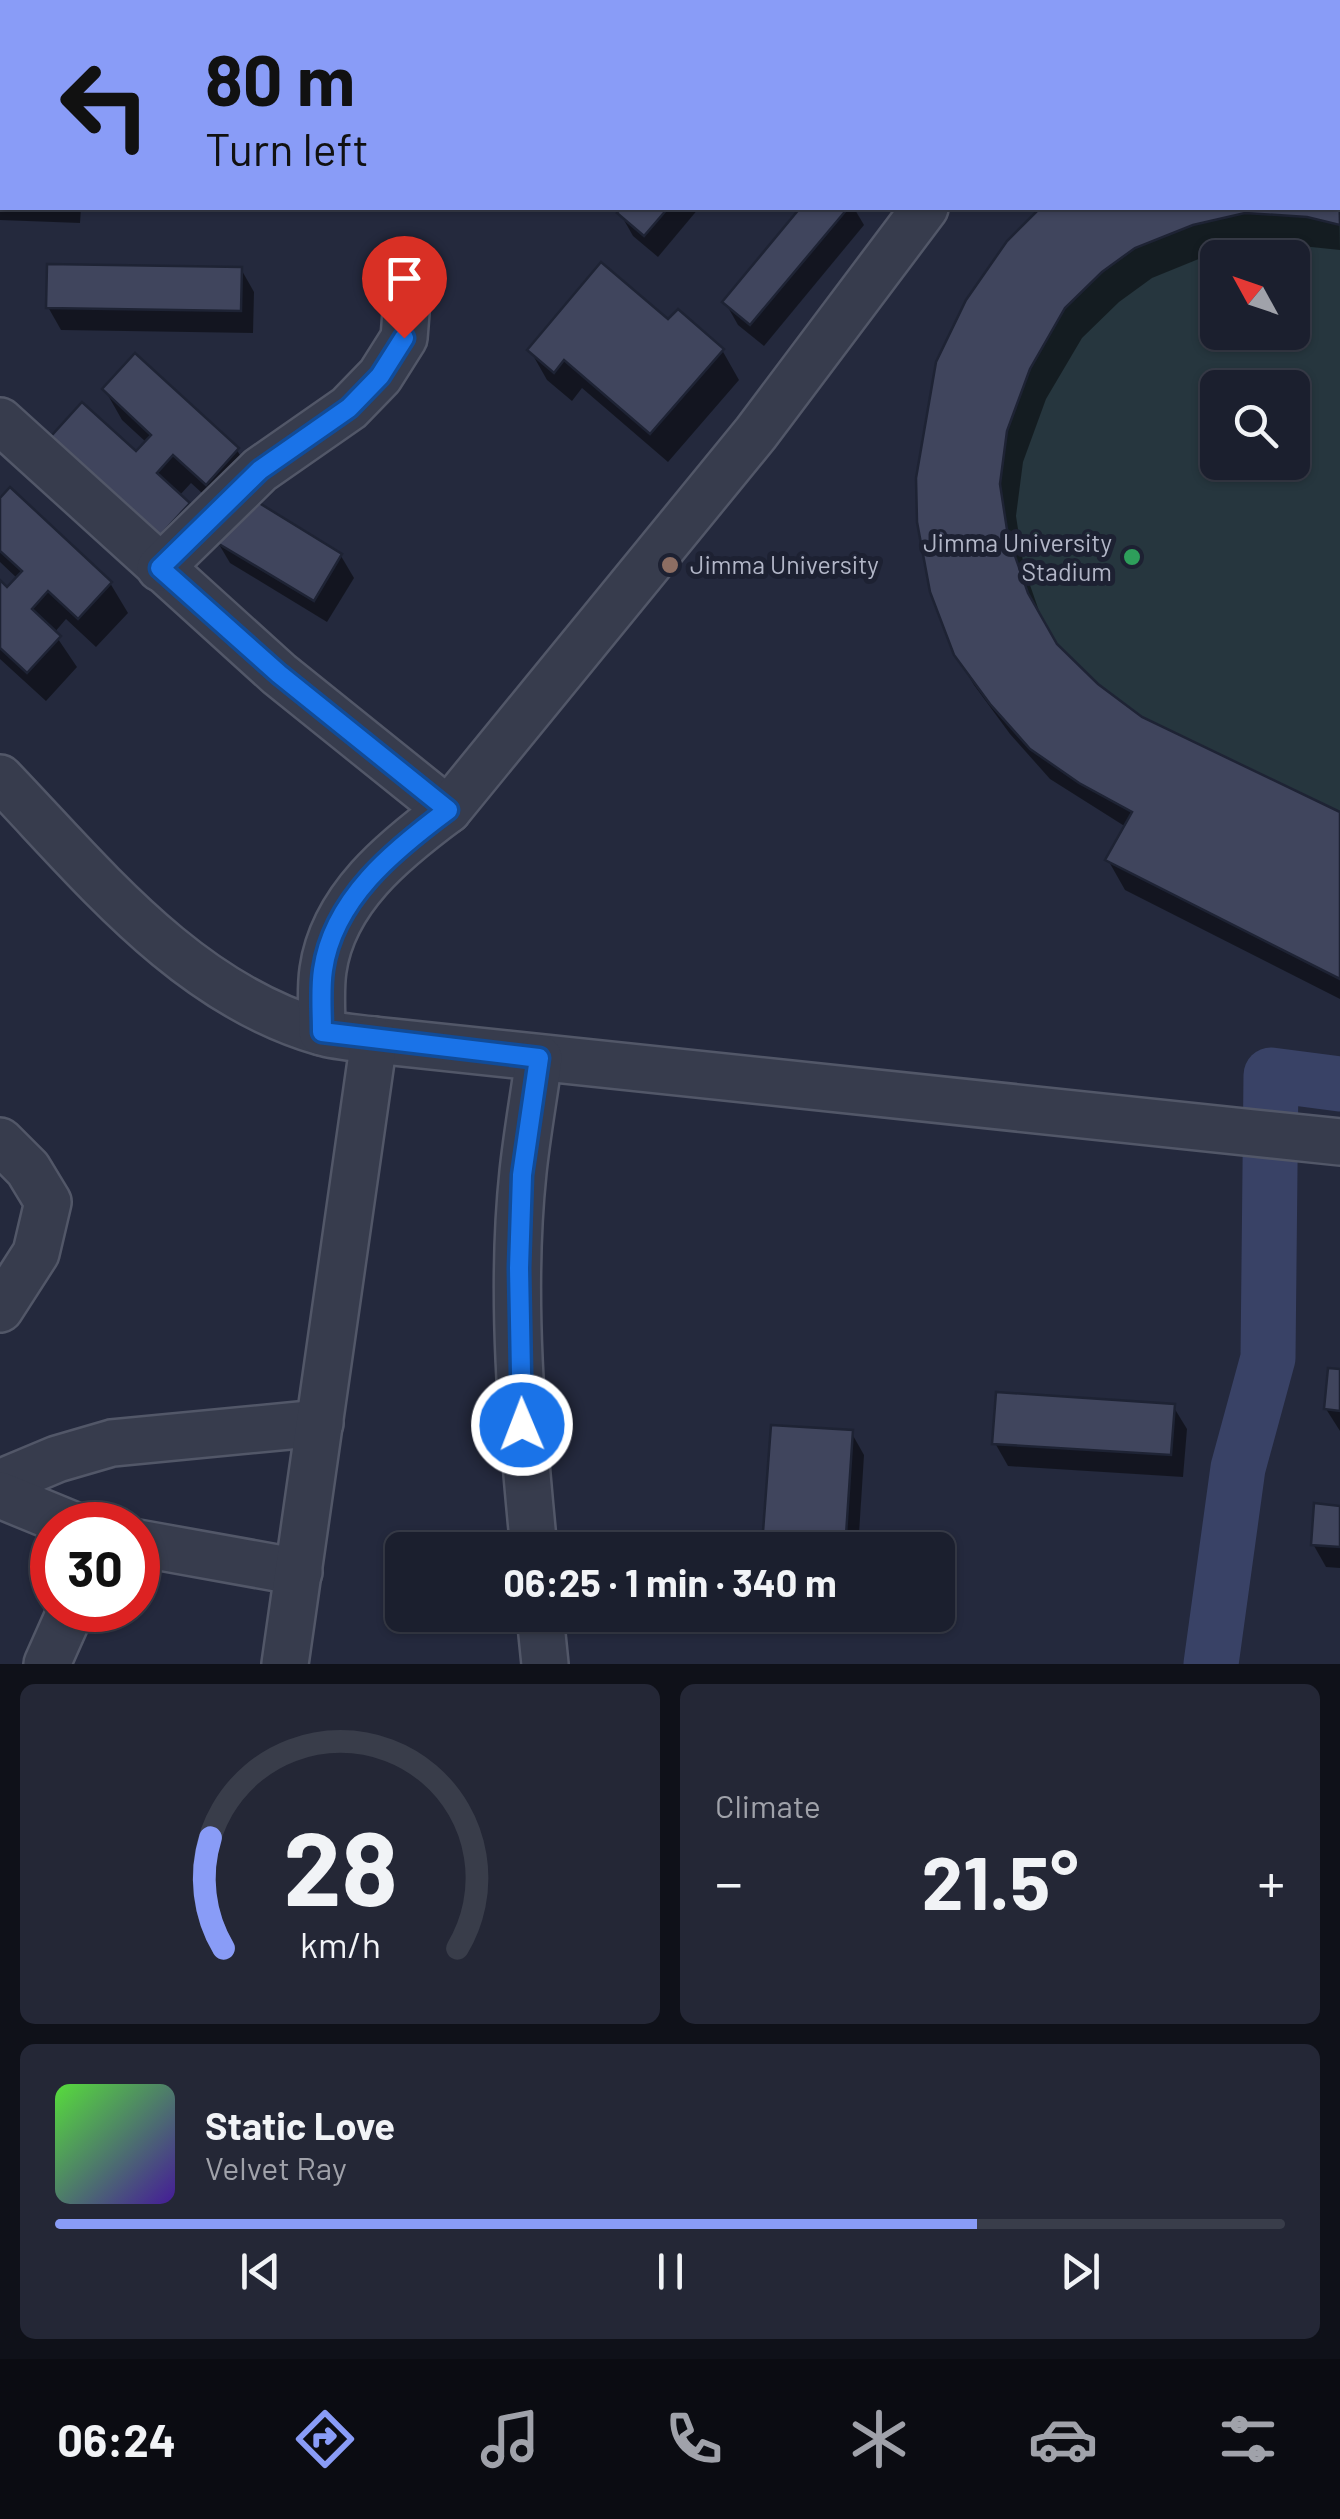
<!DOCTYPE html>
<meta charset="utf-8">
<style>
:root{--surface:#1b1f2e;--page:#242736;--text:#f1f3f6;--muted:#a0a2aa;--line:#393d4a;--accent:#899cf7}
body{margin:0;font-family:Barlow,sans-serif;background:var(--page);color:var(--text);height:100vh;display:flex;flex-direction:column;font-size:38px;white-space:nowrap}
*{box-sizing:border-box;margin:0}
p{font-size:32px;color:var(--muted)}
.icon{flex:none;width:55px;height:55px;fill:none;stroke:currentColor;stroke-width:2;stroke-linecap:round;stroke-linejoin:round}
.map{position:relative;height:1664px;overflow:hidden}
.details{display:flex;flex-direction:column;gap:20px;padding:20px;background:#0f1119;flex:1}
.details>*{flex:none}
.top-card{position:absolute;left:0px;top:0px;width:1340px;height:210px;box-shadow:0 2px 8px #0004,0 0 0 2px var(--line);background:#899cf7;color:#111;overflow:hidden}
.needle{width:65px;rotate:310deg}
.controls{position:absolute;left:1200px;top:240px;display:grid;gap:20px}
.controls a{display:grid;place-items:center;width:110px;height:110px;border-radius:15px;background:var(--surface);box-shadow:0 2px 8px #0004,0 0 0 2px var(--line);font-size:50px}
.speed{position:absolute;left:30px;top:1502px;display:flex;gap:20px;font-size:50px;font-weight:700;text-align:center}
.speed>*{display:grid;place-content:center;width:130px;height:130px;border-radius:50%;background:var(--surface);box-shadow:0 2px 8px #0004,0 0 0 2px var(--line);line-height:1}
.speed .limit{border:15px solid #d22;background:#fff;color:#111}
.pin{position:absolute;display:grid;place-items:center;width:85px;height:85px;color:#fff;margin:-102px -42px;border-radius:50% 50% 50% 0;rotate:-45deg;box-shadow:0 0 10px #0007}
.pin .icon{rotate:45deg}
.me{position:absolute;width:110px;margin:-55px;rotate:359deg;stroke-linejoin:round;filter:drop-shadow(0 0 8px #0008)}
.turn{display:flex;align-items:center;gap:35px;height:210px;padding:0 40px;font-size:45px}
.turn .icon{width:130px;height:130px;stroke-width:2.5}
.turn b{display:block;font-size:70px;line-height:85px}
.big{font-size:75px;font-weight:700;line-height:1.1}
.details .tile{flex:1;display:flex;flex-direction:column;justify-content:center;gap:15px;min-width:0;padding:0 35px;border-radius:15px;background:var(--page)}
.details .dial{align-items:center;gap:0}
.dial svg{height:260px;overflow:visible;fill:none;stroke:var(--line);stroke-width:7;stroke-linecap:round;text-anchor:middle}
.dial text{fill:var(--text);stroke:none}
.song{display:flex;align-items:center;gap:30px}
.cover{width:120px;height:120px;border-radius:15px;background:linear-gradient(135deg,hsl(110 70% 55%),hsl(260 70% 35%))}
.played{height:10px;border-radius:5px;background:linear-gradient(90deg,var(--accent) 75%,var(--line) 75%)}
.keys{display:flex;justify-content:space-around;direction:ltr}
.heat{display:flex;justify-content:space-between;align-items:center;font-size:55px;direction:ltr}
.details .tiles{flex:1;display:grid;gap:20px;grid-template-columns:1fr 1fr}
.tile:last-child{grid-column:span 2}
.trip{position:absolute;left:385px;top:1532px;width:570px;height:100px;border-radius:15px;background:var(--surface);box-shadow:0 2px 8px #0004,0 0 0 2px var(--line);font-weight:700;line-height:100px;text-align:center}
.tabs{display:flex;height:160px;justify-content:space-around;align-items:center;background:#0b0c12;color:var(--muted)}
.tabs .icon{width:70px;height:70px}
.tabs .active{color:var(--accent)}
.tabs b{font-size:45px;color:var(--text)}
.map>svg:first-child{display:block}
.pitch{fill:#26363e;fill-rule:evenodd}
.shadow{fill:#0007}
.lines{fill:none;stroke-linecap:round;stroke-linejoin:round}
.river{stroke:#394266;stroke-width:55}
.building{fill:#40455d;stroke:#1e2334;stroke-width:2.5}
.minor-casing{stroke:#525768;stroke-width:50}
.minor{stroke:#373c4d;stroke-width:45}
.route-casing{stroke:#114b97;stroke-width:25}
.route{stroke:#1a73e8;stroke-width:18}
.leisure-dot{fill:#2e9e5b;stroke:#1d2132;stroke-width:4}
.education-dot{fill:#8d6e63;stroke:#1d2132;stroke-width:4}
.labels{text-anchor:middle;stroke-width:10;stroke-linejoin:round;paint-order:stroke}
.poi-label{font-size:25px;fill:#b3b7c8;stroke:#1d2132;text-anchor:end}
</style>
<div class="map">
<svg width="1340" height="1664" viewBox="0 0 1340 1664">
<rect width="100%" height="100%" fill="#24293d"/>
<path class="pitch" d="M1338,122h2v857l-235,-119 27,-49 -53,-28 -49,-34 -40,-45 -73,-182 -1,-44 20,-116 30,-62 41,-59 33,-33h298zM1218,258h74v74h-74zM1218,388h74v74h-74z"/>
<g class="shadow">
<rect x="0" y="48" width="2" height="57"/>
<path d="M1338,124l2,126 -77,-8 -52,12 -59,24 -33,24 -37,36 -36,61 -23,63 -7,54 8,52 20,57 11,20 41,41 45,34 199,94v185l-215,-109 -17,-30 18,-33 -76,-48 -40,-45 -36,-49 -18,-31 53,-411 34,-35h295z"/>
<path d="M0,166l2,42h79l-1,15 -80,-3z"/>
<path d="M625,208h74l-41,49 -25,-21 -13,-23z"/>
<path d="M804,208h50l10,17 -100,121 -26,-21 -13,-23z"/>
<path d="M241,269l13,23 -1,41 -192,-3 -13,-23z"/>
<path d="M668,323l54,27 17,30 -71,82 -86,-74 -10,13 -25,-21 -17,-30z"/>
<path d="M135,357l102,93 17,30 -30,33 -33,-30 -12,13 9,8 17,30 -34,37 -106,-97 71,-19 11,-12 -25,-23 -17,-30z"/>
<path d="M0,501l110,82 18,30 -32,34 -30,-28 -12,14 23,34 -31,34 -46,-42v-76l8,7 10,-11 -18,-17z"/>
<path d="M217,541l124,15 13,22 -27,44 -97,-59z"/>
<path d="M1340,1371v60l-14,-22z"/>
<path d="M1173,1406l14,23 -4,48 -175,-11 -13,-23z"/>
<path d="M851,1432l13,23 -6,95h-90l-3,-6z"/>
<path d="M1340,1508v60l-14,-1 -13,-23z"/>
</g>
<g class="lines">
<path class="river" d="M1211,1664l27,-196 30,-110 3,-283 69,9"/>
</g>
<g class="building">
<path d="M1338,122l2,103 -33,-8 -62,-4 -52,12 -58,23 -33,24 -37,36 -35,61 -23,62 -7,53 8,52 20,57 29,51 41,40 44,33 198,95v167l-235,-119 27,-48 -53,-29 -49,-34 -40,-45 -36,-49 -24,-63 -13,-70 -1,-44 20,-116 30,-62 41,-59 33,-33h298z"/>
<path d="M621,208h47l-24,28 -27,-23z"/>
<path d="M800,208h48l-98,117 -28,-23z"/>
<path d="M601,262l67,57 10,-10 46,40 -74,85 -86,-74 -10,13 -27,-23z"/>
<path d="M47,264l195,3 -1,44 -195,-3z"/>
<path d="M135,353l104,95 -33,37 -33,-30 -16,18 33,30 -37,40 -109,-99 38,-42 54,49 15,-16 -49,-46z"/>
<path d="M10,487l102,95 -34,37 -30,-28 -16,18 29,27 -34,37 -27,-25v-68l7,7 15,-16 -22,-20v-53z"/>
<path d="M243,493l99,61 -28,47 -100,-60z"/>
<path d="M1328,1368l12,1v42l-16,-2z"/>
<path d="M996,1392l179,12 -4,51 -179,-11z"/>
<path d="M771,1425l82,5 -8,120 -83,-5z"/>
<path d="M1314,1503l26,3v41l-29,-2z"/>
</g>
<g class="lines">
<defs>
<g id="minor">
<path d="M985,0l7,2"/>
<path d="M1118,0l2,2"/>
<path d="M1028,2l1,-2"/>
<path d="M1338,58l2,1"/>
<path d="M0,421l279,253 169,136"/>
<path d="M160,568l100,-98 89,-62 31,-32 24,-38 3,-38 -8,-23"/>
<path d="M0,778c93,97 186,215 321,254 17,5 36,6 53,8l966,102"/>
<path d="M322,1032c0,-20 -2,-42 1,-62 10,-71 71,-120 125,-160l308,-377 169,-225"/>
<path d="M0,1141l28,28 20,33 -12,51 -36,56"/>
<path d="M0,1483l57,-24 55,-16 208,-20"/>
<path d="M0,1495l73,30"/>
<path d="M138,1543l161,29"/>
<path d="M534,1550c-12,-122 -24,-256 -11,-378 4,-38 11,-76 16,-114"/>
<path d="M540,1615l5,49"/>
<path d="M47,1664l24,-54"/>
<path d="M285,1664l89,-624"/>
</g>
</defs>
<use href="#minor" class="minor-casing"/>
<use href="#minor" class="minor"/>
</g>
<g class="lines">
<defs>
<path id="route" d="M404,338l-24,38 -31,32 -89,62 -100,98 119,106 169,136c-54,40 -115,89 -125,160 -3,20 -1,42 -1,62l217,26 -17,117 -3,93 3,157"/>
</defs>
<use href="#route" class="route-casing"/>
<use href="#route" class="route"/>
</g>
<circle class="leisure-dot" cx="1132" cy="557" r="10"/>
<circle class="education-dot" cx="670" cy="565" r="10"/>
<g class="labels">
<g class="poi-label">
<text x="1112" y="552">Jimma University<tspan x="1112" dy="29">Stadium</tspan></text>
<text x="690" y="574" text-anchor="start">Jimma University</text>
</g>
</g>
</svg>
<div class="controls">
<a><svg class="needle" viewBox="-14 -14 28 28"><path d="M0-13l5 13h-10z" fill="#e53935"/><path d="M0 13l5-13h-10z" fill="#a0a2aa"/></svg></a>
<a><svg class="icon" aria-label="search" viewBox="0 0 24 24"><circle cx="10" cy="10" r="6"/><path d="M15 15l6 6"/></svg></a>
</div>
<div class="speed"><div class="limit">30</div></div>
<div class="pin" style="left:404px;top:338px;background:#d93025"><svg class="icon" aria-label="arrive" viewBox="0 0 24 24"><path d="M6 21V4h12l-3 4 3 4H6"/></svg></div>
<svg class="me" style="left:522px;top:1425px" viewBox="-20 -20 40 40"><circle r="17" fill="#1a73e8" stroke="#fff" stroke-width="3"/><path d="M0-11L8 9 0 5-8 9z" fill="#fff"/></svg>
<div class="trip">06:25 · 1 min · 340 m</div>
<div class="top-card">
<div class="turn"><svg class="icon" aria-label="left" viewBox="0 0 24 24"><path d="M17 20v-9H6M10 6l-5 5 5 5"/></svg><div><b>80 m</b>Turn left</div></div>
</div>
</div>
<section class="details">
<div class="tiles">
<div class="tile dial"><svg viewBox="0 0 100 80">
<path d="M14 69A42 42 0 1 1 86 69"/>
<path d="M14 69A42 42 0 0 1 10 35" stroke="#899cf7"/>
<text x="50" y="56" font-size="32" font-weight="700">28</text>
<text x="50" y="72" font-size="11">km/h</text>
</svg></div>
<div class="tile"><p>Climate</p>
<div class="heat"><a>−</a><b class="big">21.5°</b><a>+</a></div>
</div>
<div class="tile">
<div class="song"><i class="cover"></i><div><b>Static Love</b><p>Velvet Ray</p></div></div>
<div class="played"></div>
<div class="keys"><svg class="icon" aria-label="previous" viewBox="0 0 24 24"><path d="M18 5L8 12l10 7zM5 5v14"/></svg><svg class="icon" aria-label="pause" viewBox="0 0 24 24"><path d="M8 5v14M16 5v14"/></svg><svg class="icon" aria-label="next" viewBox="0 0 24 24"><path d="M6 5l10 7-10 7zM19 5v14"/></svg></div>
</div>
</div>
</section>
<nav class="tabs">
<b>06:24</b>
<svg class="icon active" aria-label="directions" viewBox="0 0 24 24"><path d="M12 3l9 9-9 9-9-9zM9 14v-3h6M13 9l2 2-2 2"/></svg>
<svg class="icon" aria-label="music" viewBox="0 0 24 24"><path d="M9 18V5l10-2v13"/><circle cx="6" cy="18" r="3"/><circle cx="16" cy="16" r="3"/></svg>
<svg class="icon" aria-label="phone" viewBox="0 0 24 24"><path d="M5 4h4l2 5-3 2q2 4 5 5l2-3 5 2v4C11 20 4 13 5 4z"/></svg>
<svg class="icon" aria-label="climate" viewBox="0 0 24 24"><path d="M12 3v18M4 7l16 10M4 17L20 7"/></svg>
<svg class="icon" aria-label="car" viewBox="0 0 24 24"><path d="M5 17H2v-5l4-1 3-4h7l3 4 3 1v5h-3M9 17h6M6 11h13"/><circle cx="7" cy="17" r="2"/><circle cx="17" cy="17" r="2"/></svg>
<svg class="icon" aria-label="filters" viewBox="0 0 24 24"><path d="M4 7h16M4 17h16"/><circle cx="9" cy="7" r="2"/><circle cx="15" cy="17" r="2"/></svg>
</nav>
